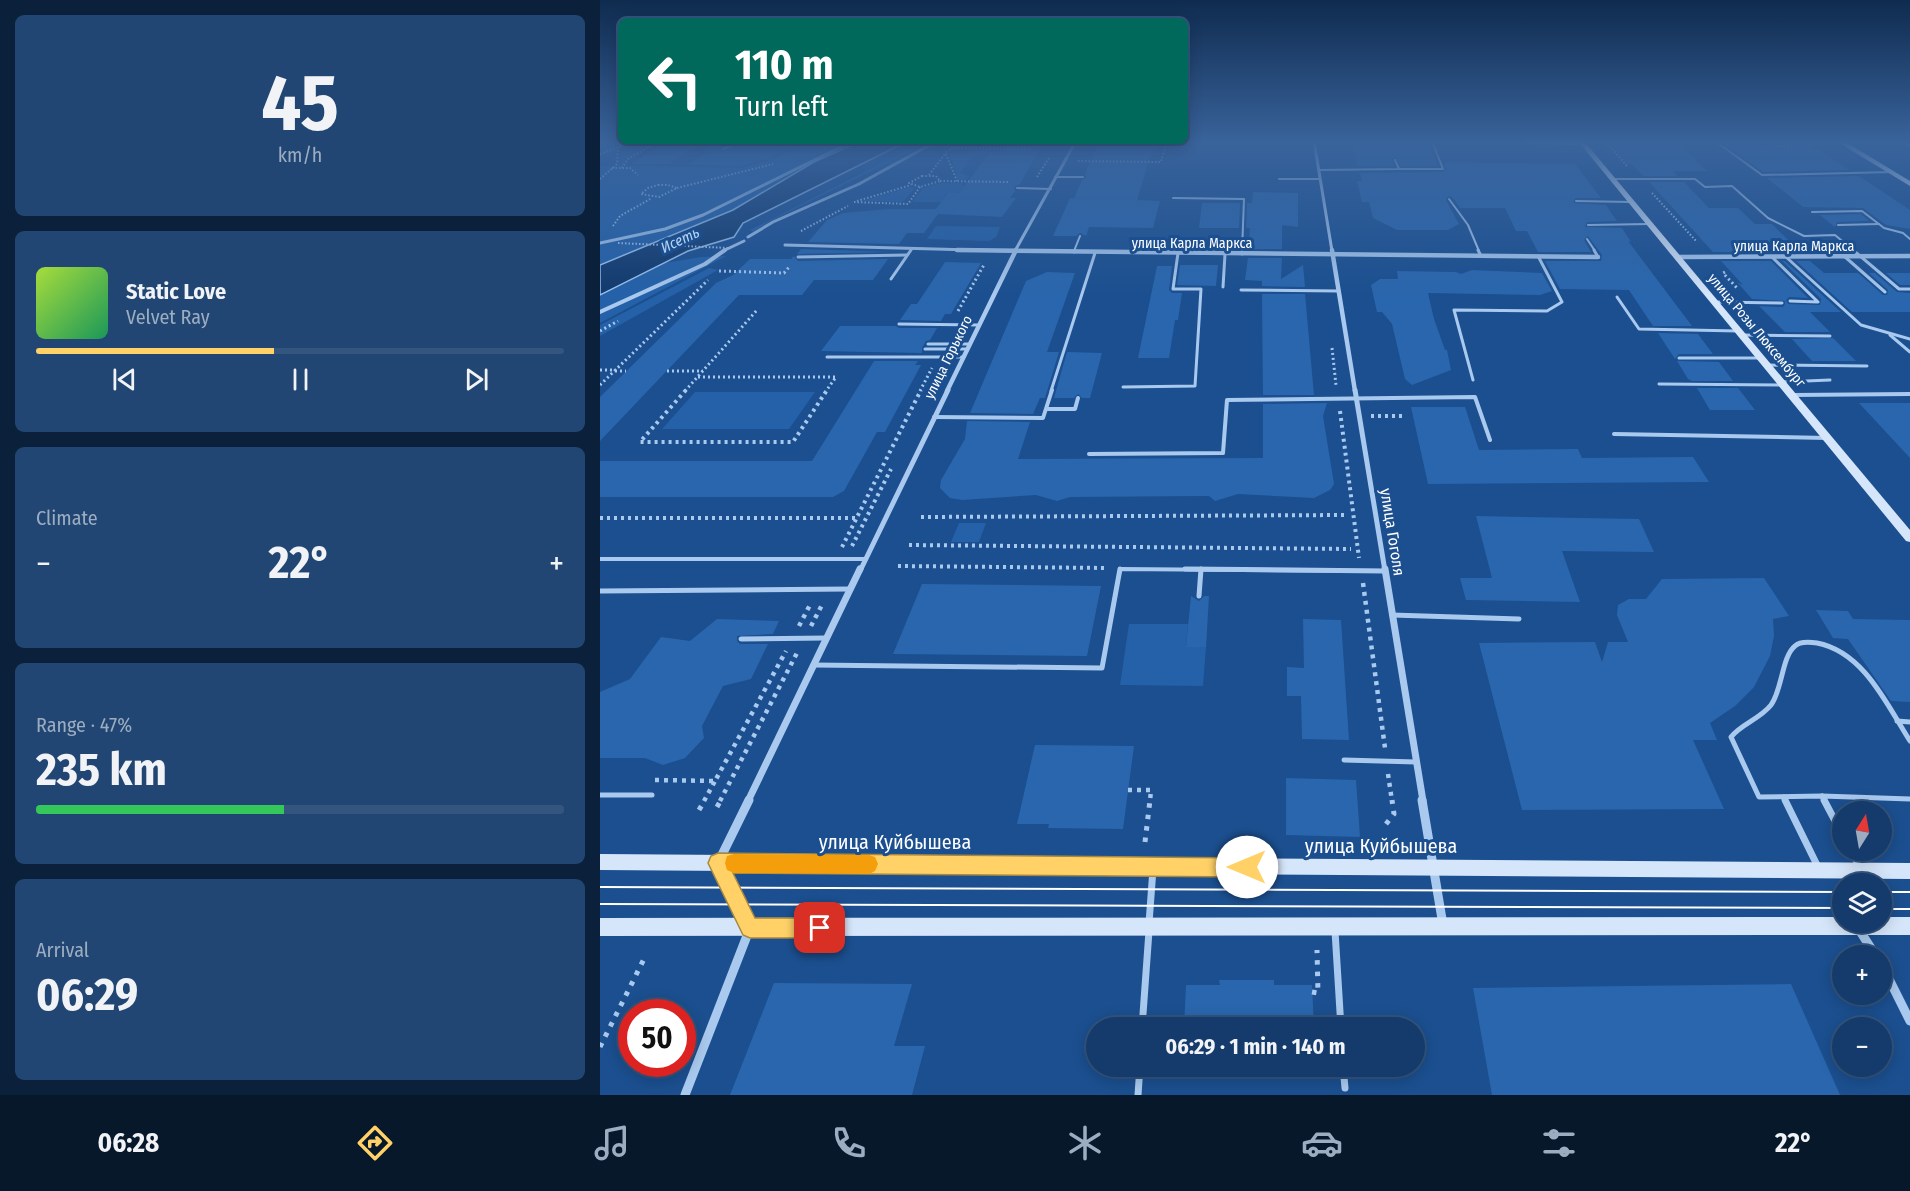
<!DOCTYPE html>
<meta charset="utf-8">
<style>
:root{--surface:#143b6b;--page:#214673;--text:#f1f3f6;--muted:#9dadc1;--line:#33557e;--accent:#ffd166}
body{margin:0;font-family:"Fira Sans Condensed",sans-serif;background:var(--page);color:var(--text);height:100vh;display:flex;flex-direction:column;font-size:22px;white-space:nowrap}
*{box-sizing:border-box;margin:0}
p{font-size:20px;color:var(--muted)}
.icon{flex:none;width:33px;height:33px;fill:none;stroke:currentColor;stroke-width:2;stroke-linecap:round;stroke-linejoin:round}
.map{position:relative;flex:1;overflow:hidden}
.panel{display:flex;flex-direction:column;gap:15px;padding:15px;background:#0b203b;width:600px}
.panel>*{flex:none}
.top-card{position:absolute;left:18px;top:18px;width:570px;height:126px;border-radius:9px;box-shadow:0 3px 15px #0003,0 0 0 2px var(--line);background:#00695c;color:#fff;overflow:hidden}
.needle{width:39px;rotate:11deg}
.buttons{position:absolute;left:1232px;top:801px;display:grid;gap:12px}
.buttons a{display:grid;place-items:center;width:60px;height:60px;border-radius:50%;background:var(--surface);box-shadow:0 3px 15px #0003,0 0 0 2px var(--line);font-size:30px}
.speed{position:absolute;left:18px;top:999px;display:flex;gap:12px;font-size:30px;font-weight:700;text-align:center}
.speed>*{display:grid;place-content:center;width:78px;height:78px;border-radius:50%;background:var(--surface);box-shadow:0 3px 15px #0003,0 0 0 2px var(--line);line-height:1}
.speed .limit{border:9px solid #d22;background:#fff;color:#111}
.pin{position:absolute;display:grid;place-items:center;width:51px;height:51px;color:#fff;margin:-26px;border-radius:12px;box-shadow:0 3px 9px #0006}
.me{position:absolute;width:66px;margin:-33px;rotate:270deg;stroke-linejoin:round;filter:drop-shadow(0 0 4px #0008)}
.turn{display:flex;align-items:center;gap:21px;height:126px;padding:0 18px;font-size:27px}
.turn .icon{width:78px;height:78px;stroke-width:2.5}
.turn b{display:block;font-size:42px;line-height:51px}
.big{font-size:45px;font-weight:700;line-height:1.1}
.panel .tile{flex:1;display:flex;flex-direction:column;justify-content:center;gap:9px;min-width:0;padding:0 21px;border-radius:9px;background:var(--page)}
.panel .dial{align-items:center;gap:0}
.dial b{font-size:78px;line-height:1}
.song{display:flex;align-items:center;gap:18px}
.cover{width:72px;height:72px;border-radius:9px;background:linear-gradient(135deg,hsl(80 70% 55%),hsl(150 70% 35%))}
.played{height:6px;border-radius:3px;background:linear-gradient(90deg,var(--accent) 45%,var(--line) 45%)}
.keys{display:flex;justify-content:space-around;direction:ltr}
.heat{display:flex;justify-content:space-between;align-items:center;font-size:33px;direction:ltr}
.charge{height:9px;border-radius:4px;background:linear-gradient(90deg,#34c759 47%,var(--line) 0)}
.trip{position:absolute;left:486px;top:1017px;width:339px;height:60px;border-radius:30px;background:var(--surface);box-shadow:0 3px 15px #0003,0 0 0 2px var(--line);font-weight:700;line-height:60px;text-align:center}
.tabs{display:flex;height:96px;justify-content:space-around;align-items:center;background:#08182b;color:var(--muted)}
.tabs .icon{width:42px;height:42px}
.tabs .selected{color:var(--accent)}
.tabs b{font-size:27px;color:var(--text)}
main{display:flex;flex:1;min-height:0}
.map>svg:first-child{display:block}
.green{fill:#2461a8}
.water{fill:#123a6d;stroke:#9cc4f0;stroke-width:1.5}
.building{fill:#2a66ad}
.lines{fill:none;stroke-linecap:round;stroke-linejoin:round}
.path-far4{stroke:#a9c9ee;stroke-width:2;stroke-dasharray:1.5 2;stroke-linecap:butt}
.path-far3{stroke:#a9c9ee;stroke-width:3;stroke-dasharray:2 3;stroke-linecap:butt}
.path-far2{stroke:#a9c9ee;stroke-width:4;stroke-dasharray:3 4;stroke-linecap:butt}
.path-far1{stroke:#a9c9ee;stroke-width:4.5;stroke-dasharray:4 5;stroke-linecap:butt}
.path{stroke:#a9c9ee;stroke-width:5;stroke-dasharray:4.5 7;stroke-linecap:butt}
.service-far4{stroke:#a9c9ee;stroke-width:2}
.service-far3{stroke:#a9c9ee;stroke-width:3}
.service-far2{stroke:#a9c9ee;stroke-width:4}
.service-far1{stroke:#a9c9ee;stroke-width:5}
.service{stroke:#a9c9ee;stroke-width:7}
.pedestrian-far1{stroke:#a9c9ee;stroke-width:3}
.pedestrian{stroke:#a9c9ee;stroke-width:4}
.minor-far4{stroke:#a9c9ee;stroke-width:3}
.minor-far3{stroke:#a9c9ee;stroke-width:4.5}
.minor-far2{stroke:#a9c9ee;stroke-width:5}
.minor-far1{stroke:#a9c9ee;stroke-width:7}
.minor{stroke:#a9c9ee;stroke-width:9}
.secondary{fill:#d6e6fa;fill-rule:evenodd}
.tram{stroke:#fff;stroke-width:2}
.path-bridge{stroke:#a9c9ee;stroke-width:2;stroke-dasharray:1.5 2;stroke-linecap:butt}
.route{fill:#ffd166;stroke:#a68842;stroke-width:1.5}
.slow{fill:#f59e0b}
.labels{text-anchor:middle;stroke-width:6;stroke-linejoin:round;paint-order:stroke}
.far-street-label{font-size:14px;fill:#fff;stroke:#1b4f8f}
.far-water-label{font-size:15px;font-style:italic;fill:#b5d3f5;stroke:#1b4f8f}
.street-label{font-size:16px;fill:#fff;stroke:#1b4f8f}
.near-street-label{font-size:20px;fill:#fff;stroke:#1b4f8f}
</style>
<main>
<section class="panel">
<div class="tile dial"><b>45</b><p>km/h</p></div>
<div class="tile">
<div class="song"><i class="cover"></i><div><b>Static Love</b><p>Velvet Ray</p></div></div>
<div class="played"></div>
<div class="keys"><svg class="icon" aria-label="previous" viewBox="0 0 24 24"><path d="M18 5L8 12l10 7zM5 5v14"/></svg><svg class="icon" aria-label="pause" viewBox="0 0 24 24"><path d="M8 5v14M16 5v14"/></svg><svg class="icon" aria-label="next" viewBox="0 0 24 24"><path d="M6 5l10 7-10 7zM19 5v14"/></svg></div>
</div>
<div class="tile"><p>Climate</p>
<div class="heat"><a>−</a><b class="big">22°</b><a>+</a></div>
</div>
<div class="tile"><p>Range · 47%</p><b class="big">235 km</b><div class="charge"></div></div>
<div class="tile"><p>Arrival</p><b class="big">06:29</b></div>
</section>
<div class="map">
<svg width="1310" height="1095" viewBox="0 0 1310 1095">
<rect width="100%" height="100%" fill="#1b4f8f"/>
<g class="green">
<path d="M58,141l-32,19 -3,5 118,3 30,-8 38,-19h52l-47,21 -81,48 -133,55v-99h17l6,-15 21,-9z"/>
<path d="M124,141l73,1 -29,17 -28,7 -52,-1z"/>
<path d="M308,150h6l-146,72 -15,10 -3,-2z"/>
<path d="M370,150h21l-4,5 -15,2 -12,16 9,3 -3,4h-8l-9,-26h18z"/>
<path d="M341,183h22l-1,2h3l-7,8h-11l-2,3 3,6h-36l11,-14z"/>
<path d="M309,187l6,1 -12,14 -41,-1z"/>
<path d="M336,226l64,1 -4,10 -7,4 -62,-2z"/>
<path d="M126,256l-126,67v-28l65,-32 36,-6z"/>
<path d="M109,268l9,2 -118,66v-11z"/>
<path d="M95,392h120l-26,37h-127z"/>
<path d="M359,523h27l-7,19h-28z"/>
<path d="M529,624h59l-2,23h20l-3,39 -83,-1z"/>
</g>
<path class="water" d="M261,141h47l-165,82 -9,14 -46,14 -88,44v-30l133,-55 81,-48z"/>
<g class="building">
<path d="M67,141h37l-35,23h-38z"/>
<path d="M751,141h75l12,25h-37l-6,-9 -3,2 2,7h-36z"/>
<path d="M1121,141h30l8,6h46l15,3 29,20 -86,2z"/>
<path d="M410,142h31l-2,2 1,4 -20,36 -6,3 1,4 -5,7h6l-14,19 -64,-3 -14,19h-17l-8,11 -91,-2 19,-22 16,-7 45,-4h48l12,-16h11l31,-41 14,-1z"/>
<path d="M1009,142h68l30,29h-34l4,5h-34l-11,-12h-5z"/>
<path d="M498,144l56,1 -17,55 23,1 -7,27 -64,-1 -3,9 -6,-3 -4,3h-23l17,-38h4l8,-18 4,-2 -1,-4z"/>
<path d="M844,162l131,2 26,34h-26l-2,5 33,2 11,16 -30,1 -2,5 37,1 9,14 -3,-1 64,85h-39l-24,-36 -69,-1 -15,-28h56l1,-6 -14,-19 -4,4 7,12h-53l-11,-21h-11l-11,-23h-45l-8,-11 -4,-1 -2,4 13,24 -11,6h-51l-24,-12 -4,-16h-7l-5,-21h5l-2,-8 83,-1 3,-3z"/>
<path d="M1259,176l51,34v19l-24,-4 -23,-17 -60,-1 -36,-29z"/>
<path d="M1049,182h35l25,26h29l17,16h17l28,28h-87z"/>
<path d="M653,192l45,1v34l-16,-2v24h-34l2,-21h-4l1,-25h5z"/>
<path d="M602,203h38l-1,25h-40z"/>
<path d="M1261,214l8,7 -32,1 -2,5 -15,-12z"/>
<path d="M201,249l89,3 -93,2z"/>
<path d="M194,256l4,5 90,-2 -15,21h-59l-12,15h-63l-139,146v-44l116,-114 17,-8 17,-16h41z"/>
<path d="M648,258h34l-1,21 22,-14 2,22 -43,-1v-5l-17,-1z"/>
<path d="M1121,261h50l37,37 -19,-1 -3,3 2,4 32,1 1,-6 -39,-38h3l56,51h-31l20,20h-45l-26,-26 24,1 2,-3v-3l-33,-2 -15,-17 6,3z"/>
<path d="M1196,261h14l14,12h34l25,22h4l1,-5 -19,-17h6l22,19 13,1v19h-58z"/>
<path d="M345,262l36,1 -30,51h-6l-4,7 -41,-1 11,-16h6z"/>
<path d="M580,265h38l-2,21 -39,-1z"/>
<path d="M557,266h15l-3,24 3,3h10l-4,27h-3l-6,38h-31z"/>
<path d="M872,270l70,3 10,18 -12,4 -112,-2 6,26 11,31h2l4,20 -39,15 -7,-6 -13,-55 -10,-12h-5l-6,-27 9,-6h18l-1,-8 59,1 5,2z"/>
<path d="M447,272l28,1 -28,79h12l-14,46h-5l-7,16 -63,-1 56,-132z"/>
<path d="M1286,273h24v12h-10z"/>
<path d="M662,294h43l9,101h-51z"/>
<path d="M240,326h56l3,2h38l-7,12 -4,1 -4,7v5l-101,-2z"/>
<path d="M1058,333l40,1 15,20h-34l-4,5z"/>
<path d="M1233,338l23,23h-44l-20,-22z"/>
<path d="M467,352l35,1 -12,45h-8l-4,-4 -4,4h-20z"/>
<path d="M274,361h44l-3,4h6l-36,67h-8l-33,59 -11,6h-233v-36h212z"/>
<path d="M1077,361l42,1 14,19h-41l-4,-2z"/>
<path d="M1097,388h41l17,22h-45z"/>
<path d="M727,403l-4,13 11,68 -4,6 -16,8 -76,-4 -23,7 -6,-5 -139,1 -13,4 -21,-6 -74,5 -12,-2 -10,-10 1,-8 24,-41 2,-18 63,1 -12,37 245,-1v-54z"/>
<path d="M1259,403h51v55z"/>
<path d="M811,407h54l14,43 99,-1 4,9 111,-1 16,25 -281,2z"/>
<path d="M876,516l163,3 15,33 -92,-1 18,51 -114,-2 -6,-22h32z"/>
<path d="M1164,578l25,38 -16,3 1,17 -4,20 -16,31 -19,19 -25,17 7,17h-24l31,69 -202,1 -43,-167 116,-1 7,20 6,-20h20l-11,-27 1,-10 11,-6h17l16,-20z"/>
<path d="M322,584l179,2 -14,70 -194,-2z"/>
<path d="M591,596l8,5 5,-5h5l-3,51h-20z"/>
<path d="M1216,610l32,1 5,8 57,1v82l-19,-1 -43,-62 -15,-1z"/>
<path d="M117,619l62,2 -6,13 -36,2v5l3,3h28l-17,35 -28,7 -21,40 2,12 -19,20 -22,7 -18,-7h-45v-66l30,-13 31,-42 29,4z"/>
<path d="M703,619l38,1 8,120 -47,-1 -1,-43h-14v-29l17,1z"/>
<path d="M435,745l99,1 -11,83 -75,-1 1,-4h-32z"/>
<path d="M686,778l70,2 4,57 -74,-2z"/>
<path d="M619,980h55v5h38l2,43h-130l2,-43h34z"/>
<path d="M174,983l138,1 -18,62h31l-13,49h-182z"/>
<path d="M1191,984l49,111h-348l-19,-107z"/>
</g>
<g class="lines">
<g class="path-far4">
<path d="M1005,141l23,26"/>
<path d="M1168,141l6,5 41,-1"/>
<path d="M351,148l80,1"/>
<path d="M349,150l14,-9"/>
<path d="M0,154l35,-13"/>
<path d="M346,154l11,27"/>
<path d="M478,161l83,1 5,-18 -80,-1"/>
<path d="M12,168h18l8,7"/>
<path d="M22,168l6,-9 31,-18"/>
<path d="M329,175l19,-25"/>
<path d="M322,176h14l4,5 -20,6 -11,-4z"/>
<path d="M437,177l12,-19"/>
<path d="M0,179l17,-15 1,-16 4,-7"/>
<path d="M340,181l68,1"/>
<path d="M58,185h10l9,3 -18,9 -18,-3 7,-6z"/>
<path d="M77,188l96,-24"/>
<path d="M1052,193l45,49"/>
<path d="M257,201l54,-16"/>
<path d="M254,202l54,2 12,-17"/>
<path d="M13,226l7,-10 32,-18"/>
<path d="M201,231l47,-25"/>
</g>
<g class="path-far3">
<path d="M119,271l65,2 5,-6"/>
<path d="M1125,272l-2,1 14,15"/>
<path d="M358,311l27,-48"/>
<path d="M0,331l18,-10"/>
<path d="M732,348l4,37"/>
<path d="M0,370h16"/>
<path d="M15,371h11"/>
<path d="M67,371h36"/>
<path d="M98,377h138l-10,14"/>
<path d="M0,385l108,-105"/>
<path d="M85,391l73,-82"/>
<path d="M320,391l12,-23"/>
</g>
<g class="path-far2">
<path d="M86,390l-46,52h153l34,-52"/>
<path d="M740,411l19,147"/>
<path d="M771,416h31"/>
<path d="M321,517l426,-2"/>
<path d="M0,518h257"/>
<path d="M309,545l442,4"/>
<path d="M252,546l39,-77"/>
<path d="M242,547l79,-157"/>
<path d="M298,566l210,2"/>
</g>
<g class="path-far1">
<path d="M763,583l22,165"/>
<path d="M199,626l12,-23"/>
<path d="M211,626l12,-23"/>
<path d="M788,774l4,27"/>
<path d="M55,780l60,1 71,-130"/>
<path d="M528,790h23l-1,11"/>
<path d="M104,801l11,-20"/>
<path d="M120,801l78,-150"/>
</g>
<g class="path">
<path d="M117,807l4,-7"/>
<path d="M99,810l6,-10"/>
<path d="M786,824l8,-10 -2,-14"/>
<path d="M545,842l5,-42"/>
<path d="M712,992l6,1 -1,-43"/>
<path d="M0,1047l46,-92"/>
</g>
<g class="service-far4">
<path d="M1115,141l47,34 130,-3"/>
<path d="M1301,141l9,5"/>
<path d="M925,143l58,1"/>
<path d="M442,145h32"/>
<path d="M123,149l20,-8"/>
<path d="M799,169h44l-11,-28"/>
<path d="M719,170l80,-1 -4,-9"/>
<path d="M455,177h28"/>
<path d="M679,179h41"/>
<path d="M1012,179h83l10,8 27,-1 36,32 36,18 31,-1 19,16"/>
<path d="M417,188l34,1"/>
<path d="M573,198l71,1 -2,52"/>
<path d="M849,199l19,26 11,26"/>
<path d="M976,201l55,1"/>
<path d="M1212,212l50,-1 22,17 19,5 7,6"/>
<path d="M988,225l61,-1"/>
<path d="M1238,225l41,-1"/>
<path d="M987,239l8,12"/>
<path d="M310,251l2,-3"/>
<path d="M474,251l6,-15"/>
</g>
<g class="service-far3">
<path d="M878,250l3,6"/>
<path d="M994,250l4,7"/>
<path d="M1253,250l46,39h11"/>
<path d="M474,252l1,-2"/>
<path d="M642,254v-4"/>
<path d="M1244,256l41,36"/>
<path d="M198,257l109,-2"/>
<path d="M1172,257l46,45 -28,-1"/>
<path d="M1186,257l75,68 49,14"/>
<path d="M291,279l20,-29"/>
<path d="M623,287l2,-33"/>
<path d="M641,290l98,1"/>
<path d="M1017,297l22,32 99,2"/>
<path d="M1115,302l67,1"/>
<path d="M299,324l79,1"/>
<path d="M1143,335l87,1"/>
<path d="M1290,335l20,17"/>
<path d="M328,344h41"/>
<path d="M325,349h42"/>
<path d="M227,357h136"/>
<path d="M1079,358h82"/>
<path d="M1167,365l100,1"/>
<path d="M873,380l-19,-70 93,1 15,-9 -24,-46"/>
<path d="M1182,382l48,-2"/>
<path d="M1059,384l124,1"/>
<path d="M523,387l72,-1 6,-97h-28l5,-36"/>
<path d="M451,391l44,-138"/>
</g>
<g class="service-far2">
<path d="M1192,395l118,-1"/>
<path d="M447,409h28l3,-11"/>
<path d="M334,417l109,1 9,-28"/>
<path d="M1014,434l213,4"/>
<path d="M489,454l134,-1 4,-53 248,-3 15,43"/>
<path d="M0,559h265"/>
<path d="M520,571v-2l263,2"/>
</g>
<g class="service-far1">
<path d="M585,569l199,2"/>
<path d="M0,591l250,-2"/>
<path d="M599,596l2,-27"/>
<path d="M792,615l127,4"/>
<path d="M141,639l85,-1"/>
<path d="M213,665l289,3 18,-99"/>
<path d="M1297,721l13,1"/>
<path d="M1310,741c-23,-36 -46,-89 -93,-98 -7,-1 -17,-2 -22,3 -13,10 -13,45 -24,59 -11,14 -30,19 -40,32l28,60 63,-1 88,3"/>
<path d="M744,760l72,2"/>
<path d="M0,795h52"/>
<path d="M1222,796l3,5"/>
<path d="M1184,797l2,4"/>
</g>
<g class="service">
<path d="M1185,800l33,67"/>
<path d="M1224,800l18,34"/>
<path d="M1251,850l8,16"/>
<path d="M549,923l4,-54"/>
<path d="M735,931l6,97"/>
<path d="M542,1028l7,-97"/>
<path d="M743,1066l2,22"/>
<path d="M538,1095l2,-29"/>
</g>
<g class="pedestrian-far1">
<path d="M148,237l25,-15 86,-38 78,-43"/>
<path d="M0,243l65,-14 38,-14 150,-74"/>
<path d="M123,251l21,-10"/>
</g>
<path class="pedestrian" d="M0,312l105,-48 20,-14"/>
<g class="minor-far4">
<path d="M714,141l18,110"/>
<path d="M185,245l225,6"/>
<path d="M415,251l61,-110"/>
</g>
<g class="minor-far3">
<path d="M357,250l641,7"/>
<path d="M732,250l23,141"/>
<path d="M1077,257l233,-1"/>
<path d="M347,391l69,-141"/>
</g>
<g class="minor-far2">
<path d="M755,390l30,181"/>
<path d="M260,571l88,-181"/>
</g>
<g class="minor-far1">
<path d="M785,569l38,232"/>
<path d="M148,801l112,-232"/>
</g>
<g class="minor">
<path d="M822,800l21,125"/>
<path d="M1258,928l18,28"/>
<path d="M1281,963l29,58"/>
<path d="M85,1095l65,-167 -32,-65 31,-63"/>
</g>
<g class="secondary">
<path d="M978,141h6l326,389v12l-4,-1z"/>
<path d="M1236,141h8l66,40v5z"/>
<path d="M0,854l1310,9v16l-1310,-9z"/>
<path d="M1242,917v5h39v-5h29v18l-1310,1v-18z"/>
</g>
<g class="tram">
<path d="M0,887l1242,5"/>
<path d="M1281,892h29"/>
<path d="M0,904l1242,4"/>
<path d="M1281,909h29"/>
</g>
<path class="path-bridge" d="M18,243l110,5"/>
</g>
<linearGradient id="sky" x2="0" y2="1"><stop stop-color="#0f2b4f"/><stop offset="0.48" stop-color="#39639b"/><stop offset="1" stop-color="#39639b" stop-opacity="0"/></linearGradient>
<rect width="1310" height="295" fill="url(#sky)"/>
<path class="route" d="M118,853l529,5 7,2 2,7 -2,7 -7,3 -514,-4 22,45h65l7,2 3,8 -3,7 -7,3h-70l-7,-3 -35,-72 3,-7z"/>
<path class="slow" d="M134,854l135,1 6,2 3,7 -3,7 -6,3 -135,-1 -7,-3 -2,-7 2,-7z"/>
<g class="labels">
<g class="far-street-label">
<text x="592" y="248">улица Карла Маркса</text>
<text x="1194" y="251">улица Карла Маркса</text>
<text transform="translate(1157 330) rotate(50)" y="5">улица Розы Люксембург</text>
<text transform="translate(348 357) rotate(-64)" y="5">улица Горького</text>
</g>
<g class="far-water-label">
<text transform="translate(80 240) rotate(-25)" y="5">Исеть</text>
</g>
<g class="street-label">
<text transform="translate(793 532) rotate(81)" y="6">улица Гоголя</text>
</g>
<g class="near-street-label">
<text x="295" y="849">улица Куйбышева</text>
<text x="781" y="853">улица Куйбышева</text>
</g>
</g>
</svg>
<div class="buttons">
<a><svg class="needle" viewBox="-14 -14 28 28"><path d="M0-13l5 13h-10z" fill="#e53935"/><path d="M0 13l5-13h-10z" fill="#9dadc1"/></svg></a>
<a><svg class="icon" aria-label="layers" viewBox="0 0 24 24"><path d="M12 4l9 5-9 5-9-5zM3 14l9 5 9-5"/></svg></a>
<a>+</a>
<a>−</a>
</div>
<div class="speed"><div class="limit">50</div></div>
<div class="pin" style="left:220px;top:928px;background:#d93025"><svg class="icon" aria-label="arrive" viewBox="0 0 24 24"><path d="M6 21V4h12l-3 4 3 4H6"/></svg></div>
<svg class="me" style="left:647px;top:867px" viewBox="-20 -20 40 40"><circle r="19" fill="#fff"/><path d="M0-13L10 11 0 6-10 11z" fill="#ffd166"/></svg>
<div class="trip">06:29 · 1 min · 140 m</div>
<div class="top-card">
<div class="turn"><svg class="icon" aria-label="left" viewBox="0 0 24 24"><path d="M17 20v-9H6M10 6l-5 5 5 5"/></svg><div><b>110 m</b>Turn left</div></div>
</div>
</div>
</main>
<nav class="tabs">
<b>06:28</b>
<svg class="icon selected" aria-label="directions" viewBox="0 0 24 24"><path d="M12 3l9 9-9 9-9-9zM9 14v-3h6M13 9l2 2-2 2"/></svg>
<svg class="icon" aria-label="music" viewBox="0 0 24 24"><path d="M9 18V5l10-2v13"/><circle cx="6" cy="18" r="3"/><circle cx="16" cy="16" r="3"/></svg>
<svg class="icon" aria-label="phone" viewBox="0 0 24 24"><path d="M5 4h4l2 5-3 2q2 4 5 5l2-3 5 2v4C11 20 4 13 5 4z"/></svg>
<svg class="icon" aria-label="climate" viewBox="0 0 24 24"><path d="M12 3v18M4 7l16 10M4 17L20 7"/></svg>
<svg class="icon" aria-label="car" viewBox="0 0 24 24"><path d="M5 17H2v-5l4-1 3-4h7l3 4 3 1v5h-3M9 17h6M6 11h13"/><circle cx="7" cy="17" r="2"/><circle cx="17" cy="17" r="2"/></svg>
<svg class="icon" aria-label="filters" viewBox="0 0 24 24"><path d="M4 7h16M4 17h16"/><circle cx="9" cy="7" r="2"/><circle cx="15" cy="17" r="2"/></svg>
<b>22°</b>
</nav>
